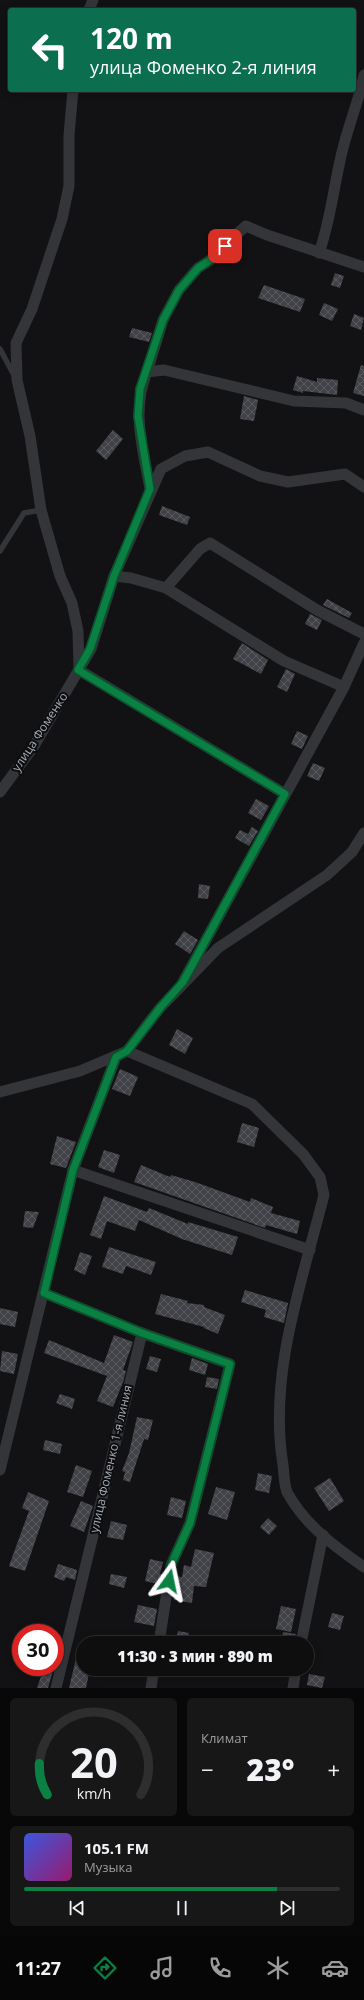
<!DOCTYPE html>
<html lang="ru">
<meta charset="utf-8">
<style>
:root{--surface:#0e0e0f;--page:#171718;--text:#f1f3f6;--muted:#9b9c9e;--line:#2e2e2f;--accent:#0b8043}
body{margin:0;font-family:"Open Sans",sans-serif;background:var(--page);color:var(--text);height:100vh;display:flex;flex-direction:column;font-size:15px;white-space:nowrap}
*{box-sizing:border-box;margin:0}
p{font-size:13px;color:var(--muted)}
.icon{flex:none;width:22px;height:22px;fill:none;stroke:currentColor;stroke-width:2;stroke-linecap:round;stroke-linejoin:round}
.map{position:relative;height:1688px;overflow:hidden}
.drawer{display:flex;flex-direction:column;gap:10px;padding:10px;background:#080808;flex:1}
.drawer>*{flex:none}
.hud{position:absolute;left:8px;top:8px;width:348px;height:84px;border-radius:4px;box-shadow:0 2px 10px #0003,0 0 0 1px var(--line);background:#0b6e4f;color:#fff;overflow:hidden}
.speed{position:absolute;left:12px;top:1624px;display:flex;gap:8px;font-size:20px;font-weight:700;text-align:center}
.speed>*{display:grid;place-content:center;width:52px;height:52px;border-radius:50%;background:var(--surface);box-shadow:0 2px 10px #0003,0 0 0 1px var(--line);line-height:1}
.speed .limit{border:6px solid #d22;background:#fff;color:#111}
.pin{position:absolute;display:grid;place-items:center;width:34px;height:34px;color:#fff;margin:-17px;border-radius:8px;box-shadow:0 2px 6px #0006}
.me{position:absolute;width:44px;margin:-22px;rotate:12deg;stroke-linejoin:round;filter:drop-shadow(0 0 3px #0008)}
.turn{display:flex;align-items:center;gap:14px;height:84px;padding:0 16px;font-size:18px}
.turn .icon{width:52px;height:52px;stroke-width:2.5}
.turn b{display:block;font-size:28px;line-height:34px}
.big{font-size:30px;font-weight:800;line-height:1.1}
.drawer .card{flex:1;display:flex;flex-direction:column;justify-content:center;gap:6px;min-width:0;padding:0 14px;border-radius:6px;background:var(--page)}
.drawer .dial{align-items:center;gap:0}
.dial svg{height:104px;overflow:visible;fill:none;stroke:var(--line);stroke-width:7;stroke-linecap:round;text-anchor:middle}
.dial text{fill:var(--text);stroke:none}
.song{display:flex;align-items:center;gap:12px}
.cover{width:48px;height:48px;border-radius:6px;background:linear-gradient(135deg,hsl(230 70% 55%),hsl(320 70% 35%))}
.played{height:4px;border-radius:2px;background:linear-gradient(90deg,var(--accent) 80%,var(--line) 80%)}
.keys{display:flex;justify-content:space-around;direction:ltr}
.heat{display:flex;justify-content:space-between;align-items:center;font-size:22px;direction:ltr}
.drawer .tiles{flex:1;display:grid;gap:10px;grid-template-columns:1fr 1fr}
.card:last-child{grid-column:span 2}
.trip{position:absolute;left:76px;top:1636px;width:238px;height:40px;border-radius:20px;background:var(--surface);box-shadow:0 2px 10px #0003,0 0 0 1px var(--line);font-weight:800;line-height:40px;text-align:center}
.tab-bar{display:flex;height:64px;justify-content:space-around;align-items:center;background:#060606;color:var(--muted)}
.tab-bar .icon{width:28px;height:28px}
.tab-bar .on{color:var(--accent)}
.tab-bar b{font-size:18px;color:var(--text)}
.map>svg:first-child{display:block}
.building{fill:url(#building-cross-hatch)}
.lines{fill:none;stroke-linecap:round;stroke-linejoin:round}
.service{stroke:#333539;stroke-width:5.5}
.minor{stroke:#333539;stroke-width:11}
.route-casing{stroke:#07532c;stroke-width:10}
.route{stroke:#0b8043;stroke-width:7}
.labels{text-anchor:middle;stroke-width:4;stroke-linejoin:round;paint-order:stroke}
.street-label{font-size:12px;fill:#a4aab4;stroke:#0d0d0f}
</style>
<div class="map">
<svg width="364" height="1688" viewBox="0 0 364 1688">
<defs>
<pattern id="building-cross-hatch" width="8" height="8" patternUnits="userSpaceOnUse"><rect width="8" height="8" fill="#414247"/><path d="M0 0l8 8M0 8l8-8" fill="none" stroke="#595b5f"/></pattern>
</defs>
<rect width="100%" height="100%" fill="#121214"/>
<g class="building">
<path d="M335,273l9,3 -4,12 -9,-3z"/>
<path d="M264,285l41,14 -5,13 -42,-14z"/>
<path d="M324,303l14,6 -6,12 -13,-6z"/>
<path d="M354,314l10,4 -3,12 -11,-4z"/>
<path d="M132,328l20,5 -3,9 -20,-5z"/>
<path d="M361,365l3,1v30l-11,-3z"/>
<path d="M297,376l20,6v-4l21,2 -1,15 -34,-4v2l-10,-3z"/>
<path d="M244,396l14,4 -4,21 -14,-2z"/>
<path d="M113,430l10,9 -17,21 -10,-9z"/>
<path d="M162,506l28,11 -3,8 -28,-10z"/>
<path d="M327,599l25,14 -3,5 -26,-13z"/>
<path d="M310,614l12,6 -5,10 -12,-6z"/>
<path d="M242,643l26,17 -7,14 -28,-15z"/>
<path d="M286,669l9,5 -8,18 -10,-5z"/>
<path d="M297,731l11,5 -6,13 -11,-5z"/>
<path d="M313,763l12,5 -6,13 -12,-5z"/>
<path d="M256,799l13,7 -8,14 -13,-7z"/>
<path d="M252,827l6,4 -9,15 -14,-8 5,-8 8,4z"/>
<path d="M199,884l11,2 -2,13 -10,-1z"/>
<path d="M184,931l14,9 -8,14 -15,-10z"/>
<path d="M177,1029l16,9 -8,16 -16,-9z"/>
<path d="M120,1069l18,8 -8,19 -18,-7z"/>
<path d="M242,1123l17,5 -5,19 -17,-5z"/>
<path d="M57,1136l19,6 -10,26 -16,-4z"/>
<path d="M104,1150l16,5 -6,18 -16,-6z"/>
<path d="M141,1165l29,12 1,-2 24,7 55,20 1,-4 22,9 -2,6 29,8 -3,13 -31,-9 -1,3 -131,-46z"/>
<path d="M104,1196l43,16 2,-4 39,16v-2l50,15 -6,18 -50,-16 -43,-19 -4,11 -28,-10 -6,18 -11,-4z"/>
<path d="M25,1211l14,1 -6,16 -10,-1z"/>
<path d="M109,1247l47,15 -5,13 -25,-9 -3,8 -21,-7z"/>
<path d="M80,1252l12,4 -7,19 -11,-5z"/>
<path d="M245,1290l43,13 -4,20 -20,-6 2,-7 -25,-8z"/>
<path d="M161,1294l27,7 -1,2 17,2v2l21,8 -7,19 -14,-6v-1l-49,-13z"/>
<path d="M0,1308l18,4 -3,15 -15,-3z"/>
<path d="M114,1335l19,7 -10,28 3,1 -3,11 -10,25 -16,-6 10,-25 -63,-23 5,-13 55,23z"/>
<path d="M2,1351l16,3 -4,20 -14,-3z"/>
<path d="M150,1356l11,3 -4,13 -11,-3z"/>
<path d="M192,1358l16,6 -3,11 -16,-5z"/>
<path d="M207,1377l12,2 -2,10 -12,-2z"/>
<path d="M60,1394l15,5 -3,10 -16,-6z"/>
<path d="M137,1417l16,3 -5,20 -4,-1 -14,43 -7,-2 2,-8 -3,-1 7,-18z"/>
<path d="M45,1440l17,4 -2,10 -17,-4z"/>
<path d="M76,1465l16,6 -9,26 -16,-5z"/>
<path d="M258,1473l14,3 -3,17 -14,-3z"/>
<path d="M330,1478l14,23 -15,10 -15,-23z"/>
<path d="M216,1487l19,5 -8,28 -19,-6z"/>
<path d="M28,1492l21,9 -24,70 -16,-5 20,-55 -7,-3z"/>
<path d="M171,1497l15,4 -4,17 -15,-3z"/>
<path d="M81,1501l12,5 -9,26 -14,-6z"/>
<path d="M268,1518l9,8 -8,9 -9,-8z"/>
<path d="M111,1521l16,4 -4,15 -16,-3z"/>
<path d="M195,1549l19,4 -8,34 -12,-1 -2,17 -18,-3 2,-24 6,1 2,-12 7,2z"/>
<path d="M150,1559l13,3 -3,12h2l-1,11 -16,-4z"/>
<path d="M58,1564l19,6 -2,10 -9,-3 -2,4 -10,-4z"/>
<path d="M111,1574l16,3 -3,11 -15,-4z"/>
<path d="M138,1605l19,4 -3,17 -20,-4z"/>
<path d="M281,1606l15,3 -5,23 -15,-3z"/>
<path d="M332,1613l12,3 -4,14 -12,-3z"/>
<path d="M178,1631l11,2 -2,10h-12z"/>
<path d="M283,1632l13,2 -2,9h-13z"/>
<path d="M79,1646l4,1v25l6,1 -3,15h-17z"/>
<path d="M44,1667h10l-6,21h-11z"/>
<path d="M309,1674l16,3 -3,11 -15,-3z"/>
</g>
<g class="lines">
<g class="service">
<path d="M0,349l15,28"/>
<path d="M0,551l24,-38 17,-3"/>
</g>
<g class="minor">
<path d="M89,10l4,-10"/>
<path d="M73,90l-4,45v51l-7,33 -30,90 -16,34 1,37 13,56 11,74 19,66 12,27 6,28 1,39"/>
<path d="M319,253c11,-31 14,-61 21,-92 6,-30 18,-57 24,-86"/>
<path d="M147,372l16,-52 16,-30 19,-22 20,-13 14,-17 14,-12 21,9 97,32"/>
<path d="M150,489c-7,-41 -19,-77 -3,-117l17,-2 130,31 52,2 18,7"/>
<path d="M114,576l17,2 35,10 118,73 60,26"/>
<path d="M166,588l34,-39 10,-6 107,67 47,24"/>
<path d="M79,670l206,124"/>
<path d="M0,792l34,-46 57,-97 23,-73 47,-107 24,-13 23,-4 52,24 28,6 57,-8 19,13"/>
<path d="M183,982l161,-295 20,-44"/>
<path d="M127,1051l33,-43 58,-60 109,-73 25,-23 12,-19"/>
<path d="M0,1092l80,-21 47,-20 125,53 51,50 17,23 4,18c-22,87 -56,179 -41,270 1,8 1,19 4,27 17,32 48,55 77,75"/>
<path d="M73,1170l237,80"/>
<path d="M44,1293l98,40 -86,355"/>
<path d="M142,1333l88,31 -40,159 -19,42 -12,78"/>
<path d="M0,1470l73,-300 43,-113"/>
<path d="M301,1643l22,-108"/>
<path d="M151,1688l3,-19"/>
<path d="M293,1688l3,-19"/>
</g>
</g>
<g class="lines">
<defs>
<path id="route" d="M169,1581l2,-16 19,-42 40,-159 -88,-31 -98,-40 29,-123 43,-113 11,-6 33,-43 23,-26 102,-188 -207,-124 12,-21 24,-73 36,-87 -12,-73 2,-27 23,-69 16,-30 19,-22 20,-13 7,-9"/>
</defs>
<use href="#route" class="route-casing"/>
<use href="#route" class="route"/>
</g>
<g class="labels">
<g class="street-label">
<text transform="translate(40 732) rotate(-57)" y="4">улица Фоменко</text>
<text transform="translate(111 1459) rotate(-77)" y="4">улица Фоменко 1-я линия</text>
</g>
</g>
</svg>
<div class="speed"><div class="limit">30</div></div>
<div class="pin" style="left:225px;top:246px;background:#d93025"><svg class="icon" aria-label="arrive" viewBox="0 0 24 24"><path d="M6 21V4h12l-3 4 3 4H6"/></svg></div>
<svg class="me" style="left:169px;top:1581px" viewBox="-20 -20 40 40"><path d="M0-17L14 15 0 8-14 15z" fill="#0b8043" stroke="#fff" stroke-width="4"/></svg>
<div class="trip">11:30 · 3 мин · 890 m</div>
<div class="hud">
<div class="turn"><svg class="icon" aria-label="left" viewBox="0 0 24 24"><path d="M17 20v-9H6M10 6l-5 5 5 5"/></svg><div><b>120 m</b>улица Фоменко 2-я линия</div></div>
</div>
</div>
<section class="drawer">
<div class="tiles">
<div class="card dial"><svg viewBox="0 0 100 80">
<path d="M14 69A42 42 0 1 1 86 69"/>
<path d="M14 69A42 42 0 0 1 8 45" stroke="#0b8043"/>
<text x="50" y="56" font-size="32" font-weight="700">20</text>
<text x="50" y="72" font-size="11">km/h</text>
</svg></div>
<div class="card"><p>Климат</p>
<div class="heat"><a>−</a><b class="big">23°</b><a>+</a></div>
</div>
<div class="card">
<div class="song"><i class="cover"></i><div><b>105.1 FM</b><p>Музыка</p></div></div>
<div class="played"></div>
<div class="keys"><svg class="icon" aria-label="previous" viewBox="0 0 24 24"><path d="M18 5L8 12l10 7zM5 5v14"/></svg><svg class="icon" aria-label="pause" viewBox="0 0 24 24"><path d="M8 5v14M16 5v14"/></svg><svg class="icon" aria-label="next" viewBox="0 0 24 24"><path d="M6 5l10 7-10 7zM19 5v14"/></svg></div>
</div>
</div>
</section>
<nav class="tab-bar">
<b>11:27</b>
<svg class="icon on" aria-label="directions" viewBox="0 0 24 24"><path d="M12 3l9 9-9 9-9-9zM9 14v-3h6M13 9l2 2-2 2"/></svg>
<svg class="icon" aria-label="music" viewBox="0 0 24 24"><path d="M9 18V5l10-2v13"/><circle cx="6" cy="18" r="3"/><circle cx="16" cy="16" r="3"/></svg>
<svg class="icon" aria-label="phone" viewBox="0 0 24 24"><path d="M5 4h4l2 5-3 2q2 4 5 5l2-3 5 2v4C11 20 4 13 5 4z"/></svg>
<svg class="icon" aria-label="climate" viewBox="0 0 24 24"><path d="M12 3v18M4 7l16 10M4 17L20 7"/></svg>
<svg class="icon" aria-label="car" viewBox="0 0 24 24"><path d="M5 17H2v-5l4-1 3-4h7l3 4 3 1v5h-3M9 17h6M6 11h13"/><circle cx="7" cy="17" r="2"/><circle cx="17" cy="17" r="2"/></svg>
</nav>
